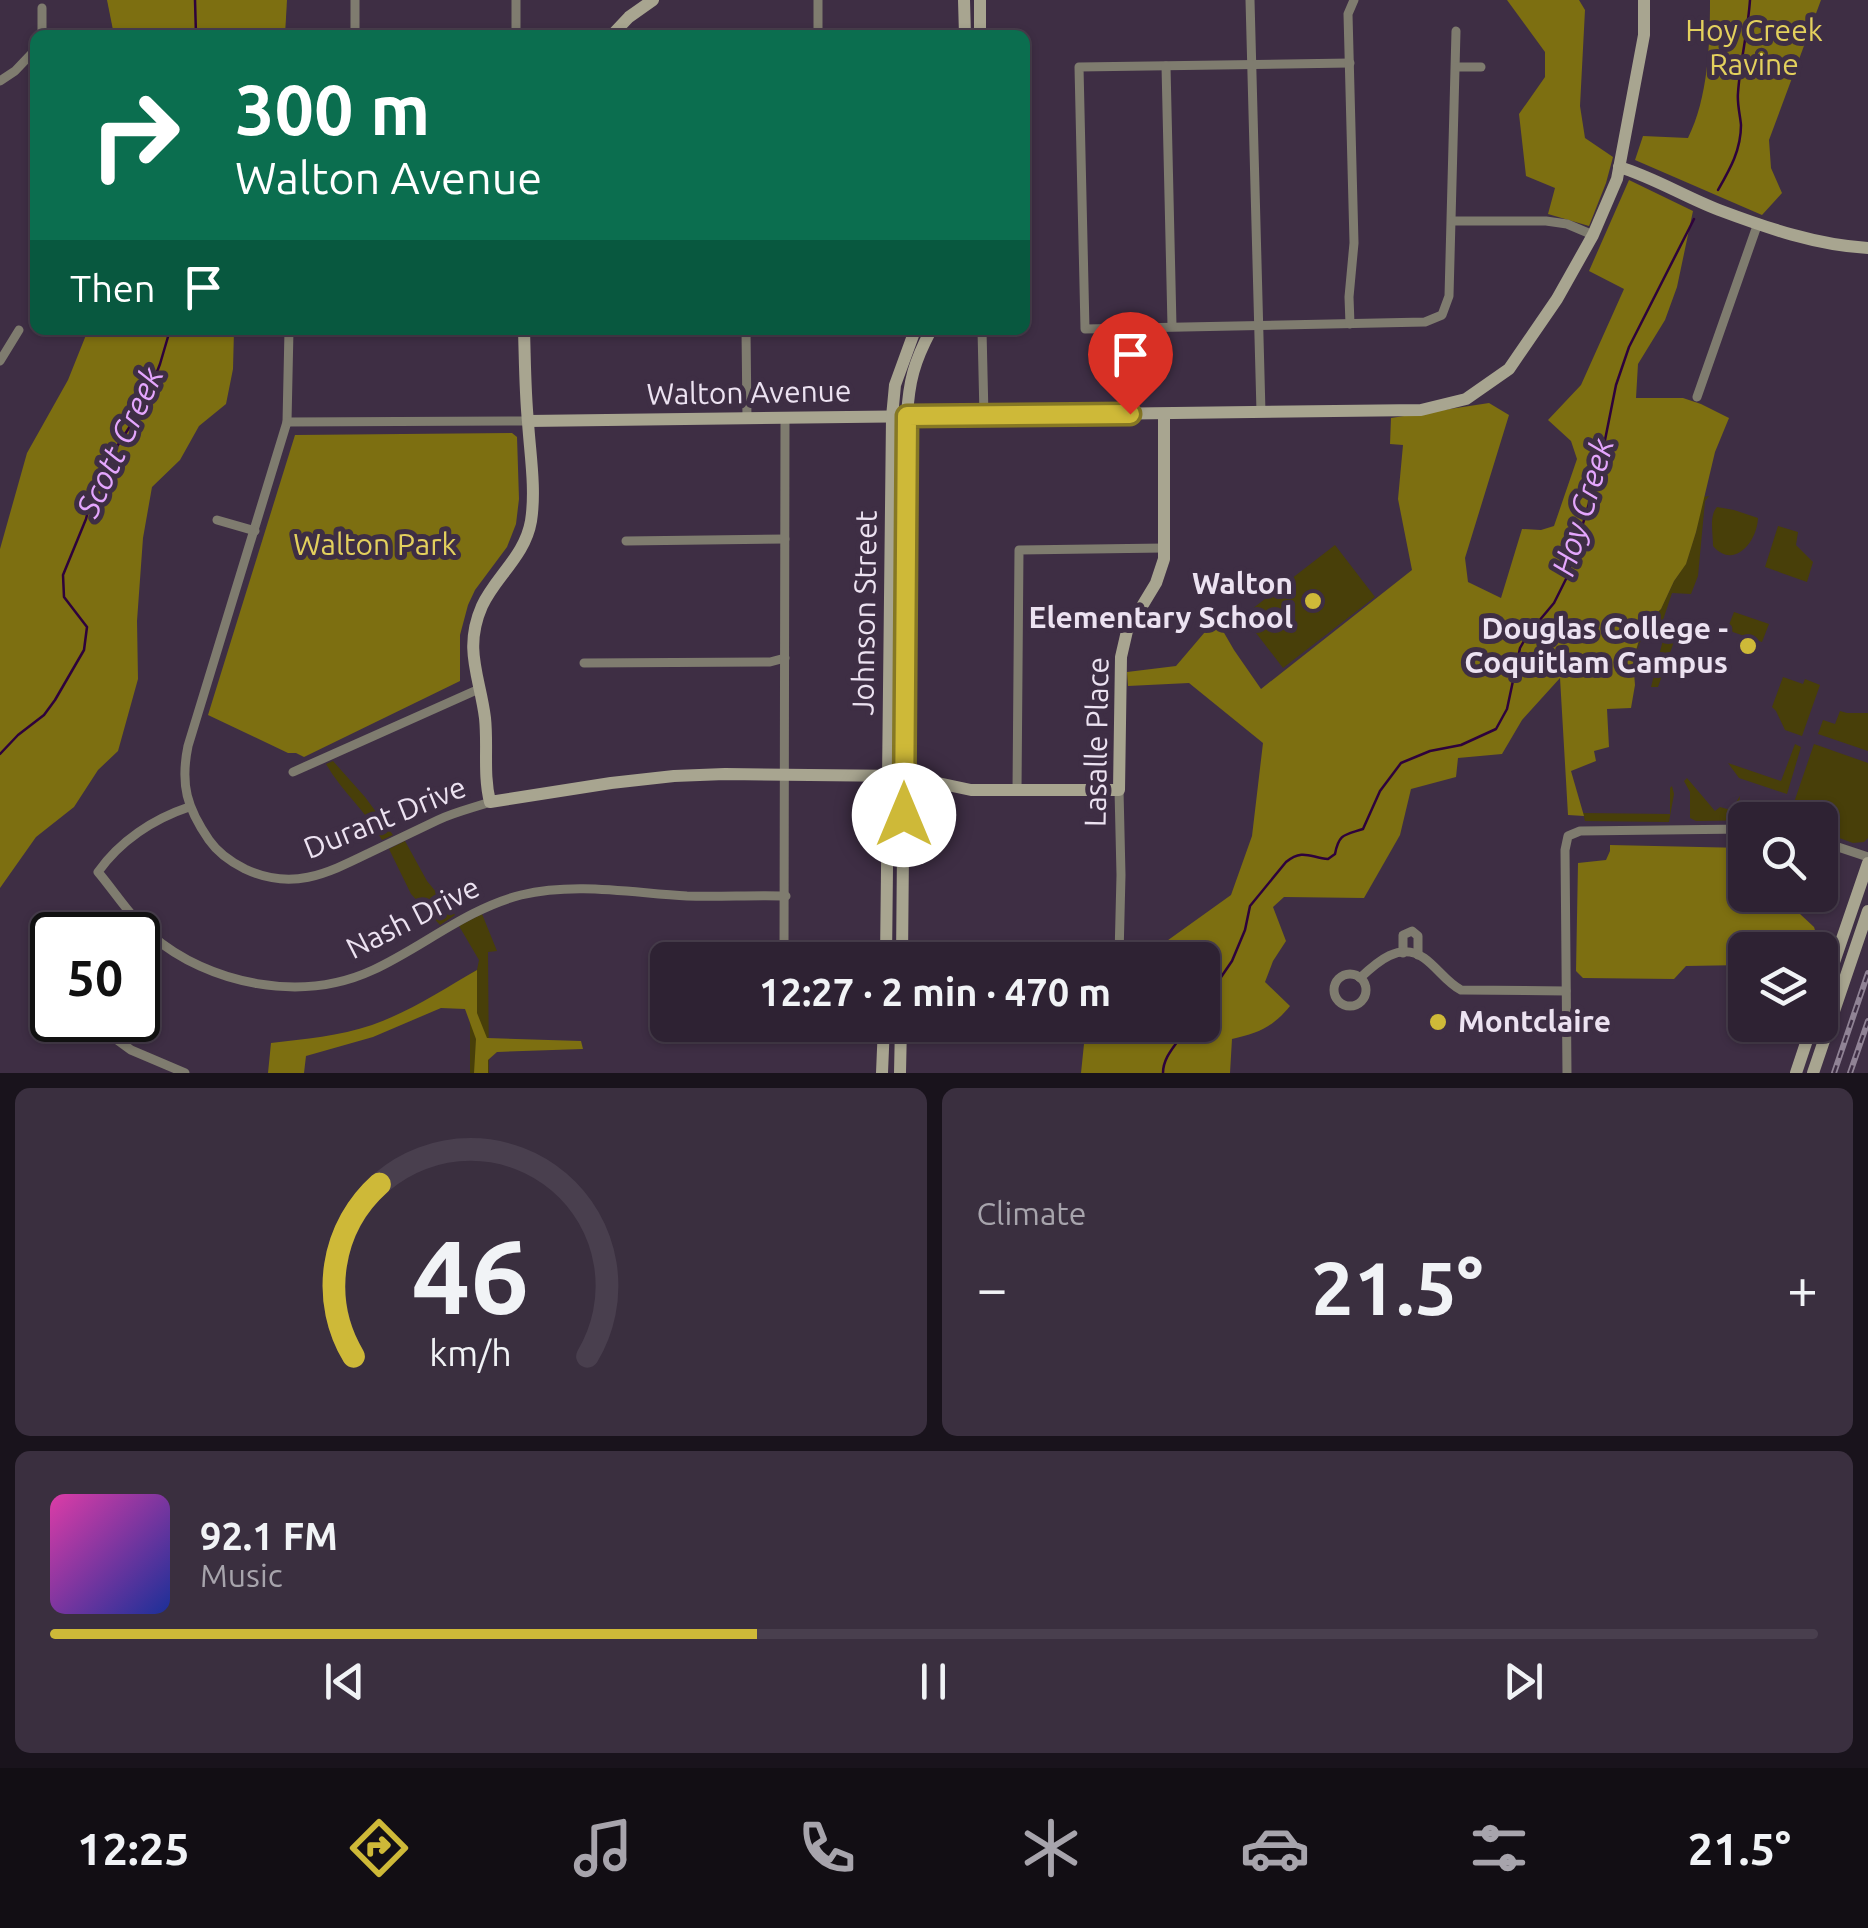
<!DOCTYPE html>
<meta charset="utf-8">
<style>
:root{--surface:#2e2233;--page:#3a2f3f;--text:#f1f3f6;--muted:#a7a4ac;--line:#493f4e;--accent:#ceb938}
body{margin:0;font-family:Ubuntu,sans-serif;background:var(--page);color:var(--text);height:100vh;display:flex;flex-direction:column;font-size:38px;white-space:nowrap}
*{box-sizing:border-box;margin:0}
p{font-size:32px;color:var(--muted)}
.icon{flex:none;width:55px;height:55px;fill:none;stroke:currentColor;stroke-width:2;stroke-linecap:round;stroke-linejoin:round}
.map{position:relative;height:1073px;overflow:hidden}
.panel{display:flex;flex-direction:column;gap:15px;padding:15px;background:#19131c;flex:1}
.panel>*{flex:none}
.top-card{position:absolute;left:30px;top:30px;width:1000px;height:305px;border-radius:15px;box-shadow:0 2px 8px #0004,0 0 0 2px var(--line);background:#0b6e4f;color:#fff;overflow:hidden}
.controls{position:absolute;left:1728px;top:802px;display:grid;gap:20px}
.controls a{display:grid;place-items:center;width:110px;height:110px;border-radius:15px;background:var(--surface);box-shadow:0 2px 8px #0004,0 0 0 2px var(--line);font-size:50px}
.speed{position:absolute;left:30px;top:912px;display:flex;gap:20px;font-size:50px;font-weight:700;text-align:center}
.speed>*{display:grid;place-content:center;width:130px;height:130px;border-radius:50%;background:var(--surface);box-shadow:0 2px 8px #0004,0 0 0 2px var(--line);line-height:1}
.speed .limit{border:5px solid #111;border-radius:15px;background:#fff;color:#111}
.pin{position:absolute;display:grid;place-items:center;width:85px;height:85px;color:#fff;margin:-102px -42px;border-radius:50% 50% 50% 0;rotate:-45deg;box-shadow:0 0 10px #0007}
.pin .icon{rotate:45deg}
.me{position:absolute;width:110px;margin:-55px;rotate:0deg;stroke-linejoin:round;filter:drop-shadow(0 0 8px #0008)}
.turn{display:flex;align-items:center;gap:35px;height:210px;padding:0 40px;font-size:45px}
.turn .icon{width:130px;height:130px;stroke-width:2.5}
.turn b{display:block;font-size:70px;line-height:85px}
.then{display:flex;align-items:center;height:95px;padding:0 40px;background:#0003;gap:20px;font-size:38px}
.big{font-size:75px;font-weight:600;line-height:1.1}
.panel .card{flex:1;display:flex;flex-direction:column;justify-content:center;gap:15px;min-width:0;padding:0 35px;border-radius:15px;background:var(--page)}
.panel .dial{align-items:center;gap:0}
.dial svg{height:260px;overflow:visible;fill:none;stroke:var(--line);stroke-width:7;stroke-linecap:round;text-anchor:middle}
.dial text{fill:var(--text);stroke:none}
.song{display:flex;align-items:center;gap:30px}
.cover{width:120px;height:120px;border-radius:15px;background:linear-gradient(135deg,hsl(320 70% 55%),hsl(230 70% 35%))}
.played{height:10px;border-radius:5px;background:linear-gradient(90deg,var(--accent) 40%,var(--line) 40%)}
.keys{display:flex;justify-content:space-around;direction:ltr}
.heat{display:flex;justify-content:space-between;align-items:center;font-size:55px;direction:ltr}
.panel .tiles{flex:1;display:grid;gap:15px;grid-template-columns:1fr 1fr}
.card:last-child{grid-column:span 2}
.trip{position:absolute;left:650px;top:942px;width:570px;height:100px;border-radius:15px;background:var(--surface);box-shadow:0 2px 8px #0004,0 0 0 2px var(--line);font-weight:600;line-height:100px;text-align:center}
.menu{display:flex;height:160px;justify-content:space-around;align-items:center;background:#120e14;color:var(--muted)}
.menu .icon{width:70px;height:70px}
.menu .selected{color:var(--accent)}
.menu b{font-size:45px;color:var(--text)}
.map>svg:first-child{display:block}
.green{fill:#483f09}
.forest{fill:#7d6f11}
.lines{fill:none;stroke-linecap:round;stroke-linejoin:round}
.stream{stroke:#2e023c;stroke-width:2.5}
.street{stroke:#7f7c6f;stroke-width:9}
.secondary{stroke:#a8a590;stroke-width:12}
.rail-casing{stroke:#908395;stroke-width:6}
.rail{stroke:#3e2e44;stroke-width:2.5;stroke-dasharray:8;stroke-linecap:butt}
.route-casing{stroke:#867824;stroke-width:25}
.route{stroke:#ceb938;stroke-width:18}
.poi-dot{fill:#ceb938;stroke:#3e2e44;stroke-width:4}
.labels{text-anchor:middle;stroke-width:10;stroke-linejoin:round;paint-order:stroke}
.park-label{font-size:30px;fill:#e3d05d;stroke:#3e2e44}
.street-label{font-size:30px;fill:#ece2f1;stroke:#3e2e44}
.poi-label{font-size:30px;font-weight:bold;fill:#ece2f1;stroke:#3e2e44;text-anchor:end}
.water-label{font-size:32px;font-style:italic;fill:#e4a6fd;stroke:#3e2e44}
</style>
<div class="map">
<svg width="1868" height="1073" viewBox="0 0 1868 1073">
<rect width="100%" height="100%" fill="#3e2e44"/>
<g class="green">
<path d="M1709,496l-4,5 -7,75 -7,18 -19,-1 -9,27 15,10 -20,57h-7l13,-51 -19,-6 -11,28 11,-34 16,-15 13,-28 12,-18 10,-31 7,-35z"/>
<path d="M1717,507l17,3 24,8c-1,24 -24,52 -45,28 0,-13 -4,-30 4,-39z"/>
<path d="M1778,526l20,6 -2,13 17,17 -6,20 -42,-15z"/>
<path d="M1335,545l40,52 -92,71 -40,-52z"/>
<path d="M1734,612l35,12 -7,18 -35,-12z"/>
<path d="M1783,677l20,7 2,-5 15,6 -18,51 -17,-6 -9,-19 -4,-4z"/>
<path d="M1840,711l7,2h21v38l-50,-17 5,-14 12,4z"/>
<path d="M1795,744l6,3 -14,47 -48,-16 -11,-15 53,18z"/>
<path d="M1814,744l54,19v75l-4,4 -11,1 -33,-12v-11h-32z"/>
<path d="M333,761l32,36 28,38 -11,5c-15,-28 -40,-48 -56,-76z"/>
<path d="M1687,778l28,33 5,-4 7,2 6,-2 7,-11 -1,7 41,13 -6,4 -78,1 -6,-3v-26l-6,-11z"/>
<path d="M1672,786l2,8 -5,28 -84,-1 -2,-8 87,1v-26z"/>
<path d="M405,841l22,40 28,34 -15,10 -29,-31 -22,-45z"/>
<path d="M482,914l15,37 -9,1 1,121h-19v-99l7,-4 2,-10 -20,-34z"/>
</g>
<g class="forest">
<path d="M107,0h180l-2,35h-171z"/>
<path d="M1507,0h72l6,10 -5,96 5,32 28,19 -7,26 -17,43 -41,-12 7,-26 -29,-12 -7,-62 26,-37v-25z"/>
<path d="M1710,0h111l-52,140 2,28 11,25 -20,22 -127,-55 8,-24 45,2c20,-40 22,-93 22,-138z"/>
<path d="M1629,180l64,31 -16,76 -12,33 -27,44 -2,34h47l18,6 28,14 -14,34 -19,80 -10,32 -12,17 -13,28 -16,15 -4,9 -8,28 2,24 -4,23 -24,1 2,38 -15,4 2,10 -25,10 13,45 -16,-1 -8,-137 -38,42 -20,34 -44,4 -2,19 -45,12 -11,46 -36,63 -80,-1 -11,10 13,34 -13,20 -8,21 25,24c-18,22 -32,27 -58,33l-2,34h-149l3,-29 28,-7 8,-12h82v-65h-50l5,-12 74,-53 21,-59 11,-93 -74,-60 -61,3 -1,-14 49,-6 40,-47 18,31 27,39 151,-119 -14,-71 5,-54 -13,-1 1,-26 98,-15 20,12 -44,143 3,24 33,16 21,-69 19,1 13,-4 23,-67 -6,-18 -23,-21 33,-35 43,-96 -35,-18z"/>
<path d="M88,330h146l-1,39 -7,35 -27,22 -19,34 -28,27 -9,51 -6,83 1,58 -20,72 -20,19 -24,37 -38,30 -36,51v-339l27,-96 41,-73z"/>
<path d="M512,433l5,4 2,62 -3,25 -9,23 -32,43 -7,15 -8,30v46l-156,76 -8,-4h-8l-80,-38 87,-280z"/>
<path d="M1610,845l135,3v47h28v18l27,1 14,13 10,31 -4,2v-10h-75v15l-59,1 -12,13 -91,-1 -7,-7 2,-108 28,-3 4,-9z"/>
<path d="M477,970v43l10,25 94,3 2,8 -86,3 -9,8v13h-14l2,-34 -11,-30 -24,-1 -68,29 -67,19 -2,17h-36l3,-30c34,-4 68,-7 101,-18 37,-13 72,-36 105,-55z"/>
</g>
<g class="lines">
<g class="stream">
<path d="M195,0l1,35"/>
<path d="M1718,190c12,-21 23,-40 23,-65 -1,-11 -4,-21 -3,-32 2,-31 10,-62 12,-93"/>
<path d="M0,754l18,-19 26,-20 11,-15 29,-50 3,-23 -23,-30 -1,-22 23,-56 10,-40 49,-76 15,-39 10,-34"/>
<path d="M1202,997l15,-14 15,-22 13,-31 5,-24 36,-44c17,-14 25,-4 42,-3l7,-5c4,-21 10,-19 28,-25l17,-38 21,-28 29,-12 31,-6 35,-16 11,-20 13,-61 8,-14 26,-31 13,-26 32,-107 17,-85 13,-38 65,-128"/>
<path d="M1163,1073c0,-19 17,-31 25,-48"/>
</g>
<g class="street">
<path d="M516,0v35"/>
<path d="M818,0v35"/>
<path d="M1250,0l11,412"/>
<path d="M42,8v27"/>
<path d="M355,35v-35"/>
<path d="M1350,63l-271,4 6,262 340,-7 17,-7 7,-19 7,-265"/>
<path d="M1166,66l6,260"/>
<path d="M1456,67h25"/>
<path d="M0,81l15,-10 20,-21"/>
<path d="M1452,221h94l21,3 26,11"/>
<path d="M1350,324l-1,-27 5,-54 -6,-229 6,-14"/>
<path d="M289,330l-2,92 -99,324c-8,39 -1,62 21,94 9,13 22,22 36,29 47,22 81,5 124,-16 23,-11 46,-22 69,-33 17,-8 35,-12 52,-18"/>
<path d="M746,330l1,89"/>
<path d="M982,330l2,86"/>
<path d="M0,361l19,-31"/>
<path d="M1697,397l61,-174"/>
<path d="M287,422l241,-1"/>
<path d="M217,520l38,11"/>
<path d="M626,541l159,-2"/>
<path d="M584,663l186,-1 15,-4"/>
<path d="M293,772l186,-83"/>
<path d="M1119,790l2,85 -2,81 2,4"/>
<path d="M1017,791l2,-241 145,-2"/>
<path d="M189,807c-36,12 -69,34 -91,65 17,20 33,46 53,63 58,50 151,68 222,35 50,-23 93,-61 148,-75 55,-13 111,-2 166,1 33,1 66,-1 99,0"/>
<path d="M1820,841l48,16"/>
<path d="M138,947l13,-12"/>
<path d="M1403,953v-18l9,-4 6,5v19"/>
<path d="M784,960l1,-542"/>
<path d="M40,974l12,10"/>
<circle cx="1350" cy="990" r="16"/>
<path d="M1360,978c17,-16 40,-37 64,-20 14,10 22,24 37,32l105,1"/>
<path d="M90,1020l41,30 54,23"/>
<path d="M783,1037l1,-12"/>
<path d="M1567,1073l-2,-223 3,-14 12,-5 165,-2"/>
</g>
<g class="secondary">
<path d="M964,0l1,35"/>
<path d="M980,0v35"/>
<path d="M612,35l17,-18 24,-17"/>
<path d="M1619,167c34,10 66,30 100,43 48,18 97,35 149,38"/>
<path d="M524,330c1,31 1,61 4,92 2,32 8,67 3,99 -6,35 -35,55 -49,85 -19,43 -2,71 3,112 3,28 -2,56 5,84l121,-19 63,-7 51,-2 180,2 66,14h148l2,-133 6,-26 29,-48 8,-24v-145"/>
<path d="M528,421l893,-11 45,-11 43,-30 48,-70 36,-64 24,-56 27,-144v-35"/>
<path d="M886,960l6,-543 3,-32 20,-55"/>
<path d="M902,960l5,-544c2,-35 7,-54 24,-86"/>
<path d="M1820,1003l48,-140"/>
<path d="M882,1073l2,-48"/>
<path d="M900,1073l1,-48"/>
<path d="M1796,1073l16,-48"/>
<path d="M1813,1073l55,-162"/>
</g>
<defs>
<g id="rail">
<path d="M1834,1073l34,-100"/>
<path d="M1850,1073l18,-52"/>
</g>
</defs>
<use href="#rail" class="rail-casing"/>
<use href="#rail" class="rail"/>
</g>
<g class="lines">
<defs>
<path id="route" d="M904,815l3,-399 223,-2"/>
</defs>
<use href="#route" class="route-casing"/>
<use href="#route" class="route"/>
</g>
<g class="poi-dot">
<circle cx="1313" cy="601" r="10"/>
<circle cx="1748" cy="646" r="10"/>
<circle cx="1438" cy="1022" r="10"/>
</g>
<g class="labels">
<g class="park-label">
<text x="1754" y="41">Hoy Creek<tspan x="1754" dy="34">Ravine</tspan></text>
<text x="375" y="555">Walton Park</text>
</g>
<g class="street-label">
<text transform="translate(749 393) rotate(-1)" y="10">Walton Avenue</text>
<text transform="translate(865 613) rotate(-89)" y="10">Johnson Street</text>
<text transform="translate(1097 742) rotate(-89)" y="10">Lasalle Place</text>
<text transform="translate(385 818) rotate(-22)" y="10">Durant Drive</text>
<text transform="translate(413 918) rotate(-27)" y="10">Nash Drive</text>
</g>
<g class="poi-label">
<text x="1293" y="594">Walton<tspan x="1293" dy="34">Elementary School</tspan></text>
<text x="1728" y="639">Douglas College -<tspan x="1728" dy="34">Coquitlam Campus</tspan></text>
<text x="1458" y="1032" text-anchor="start">Montclaire</text>
</g>
<g class="water-label">
<text transform="translate(120 442) rotate(-65)" y="11">Scott Creek</text>
<text transform="translate(1583 507) rotate(-73)" y="11">Hoy Creek</text>
</g>
</g>
</svg>
<div class="controls">
<a><svg class="icon" aria-label="search" viewBox="0 0 24 24"><circle cx="10" cy="10" r="6"/><path d="M15 15l6 6"/></svg></a>
<a><svg class="icon" aria-label="layers" viewBox="0 0 24 24"><path d="M12 4l9 5-9 5-9-5zM3 14l9 5 9-5"/></svg></a>
</div>
<div class="speed"><div class="limit">50</div></div>
<div class="pin" style="left:1130px;top:414px;background:#d93025"><svg class="icon" aria-label="arrive" viewBox="0 0 24 24"><path d="M6 21V4h12l-3 4 3 4H6"/></svg></div>
<svg class="me" style="left:904px;top:815px" viewBox="-20 -20 40 40"><circle r="19" fill="#fff"/><path d="M0-13L10 11 0 6-10 11z" fill="#ceb938"/></svg>
<div class="trip">12:27 · 2 min · 470 m</div>
<div class="top-card">
<div class="turn"><svg class="icon" aria-label="right" viewBox="0 0 24 24"><path d="M7 20v-9h11M14 6l5 5-5 5"/></svg><div><b>300 m</b>Walton Avenue</div></div>
<div class="then">Then<svg class="icon" aria-label="arrive" viewBox="0 0 24 24"><path d="M6 21V4h12l-3 4 3 4H6"/></svg></div>
</div>
</div>
<section class="panel">
<div class="tiles">
<div class="card dial"><svg viewBox="0 0 100 80">
<path d="M14 69A42 42 0 1 1 86 69"/>
<path d="M14 69A42 42 0 0 1 22 16" stroke="#ceb938"/>
<text x="50" y="56" font-size="32" font-weight="700">46</text>
<text x="50" y="72" font-size="11">km/h</text>
</svg></div>
<div class="card"><p>Climate</p>
<div class="heat"><a>−</a><b class="big">21.5°</b><a>+</a></div>
</div>
<div class="card">
<div class="song"><i class="cover"></i><div><b>92.1 FM</b><p>Music</p></div></div>
<div class="played"></div>
<div class="keys"><svg class="icon" aria-label="previous" viewBox="0 0 24 24"><path d="M18 5L8 12l10 7zM5 5v14"/></svg><svg class="icon" aria-label="pause" viewBox="0 0 24 24"><path d="M8 5v14M16 5v14"/></svg><svg class="icon" aria-label="next" viewBox="0 0 24 24"><path d="M6 5l10 7-10 7zM19 5v14"/></svg></div>
</div>
</div>
</section>
<nav class="menu">
<b>12:25</b>
<svg class="icon selected" aria-label="directions" viewBox="0 0 24 24"><path d="M12 3l9 9-9 9-9-9zM9 14v-3h6M13 9l2 2-2 2"/></svg>
<svg class="icon" aria-label="music" viewBox="0 0 24 24"><path d="M9 18V5l10-2v13"/><circle cx="6" cy="18" r="3"/><circle cx="16" cy="16" r="3"/></svg>
<svg class="icon" aria-label="phone" viewBox="0 0 24 24"><path d="M5 4h4l2 5-3 2q2 4 5 5l2-3 5 2v4C11 20 4 13 5 4z"/></svg>
<svg class="icon" aria-label="climate" viewBox="0 0 24 24"><path d="M12 3v18M4 7l16 10M4 17L20 7"/></svg>
<svg class="icon" aria-label="car" viewBox="0 0 24 24"><path d="M5 17H2v-5l4-1 3-4h7l3 4 3 1v5h-3M9 17h6M6 11h13"/><circle cx="7" cy="17" r="2"/><circle cx="17" cy="17" r="2"/></svg>
<svg class="icon" aria-label="filters" viewBox="0 0 24 24"><path d="M4 7h16M4 17h16"/><circle cx="9" cy="7" r="2"/><circle cx="15" cy="17" r="2"/></svg>
<b>21.5°</b>
</nav>
